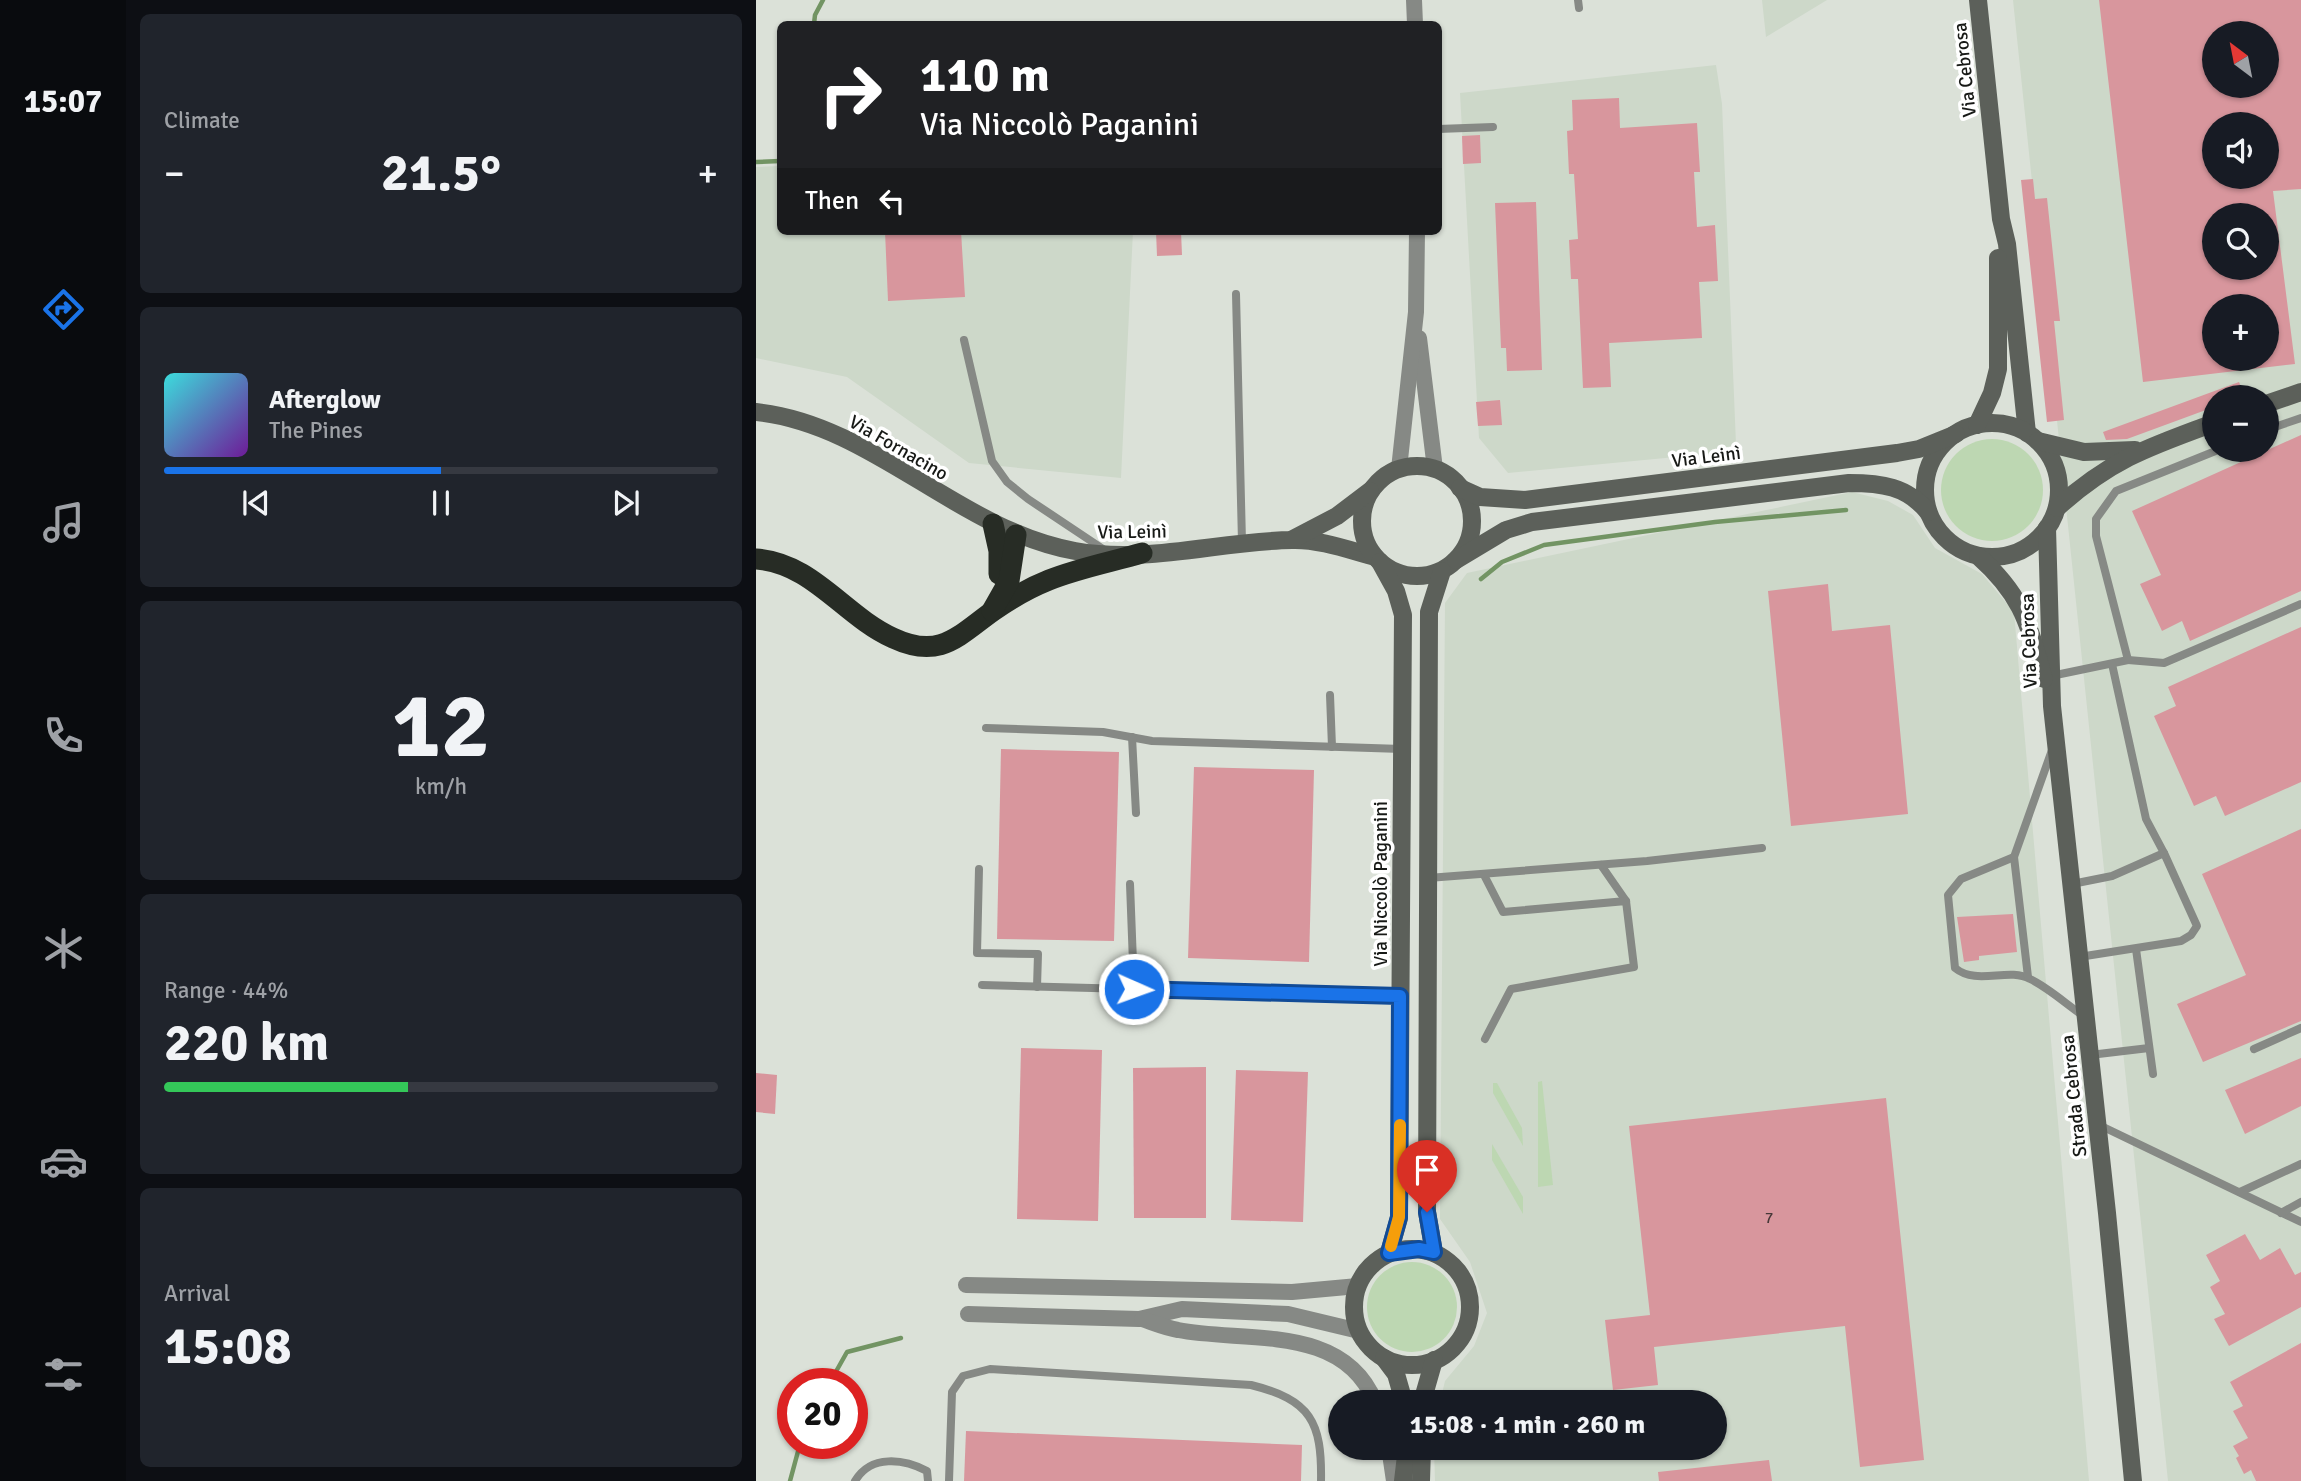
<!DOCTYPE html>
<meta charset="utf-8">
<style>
:root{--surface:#171b24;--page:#20242c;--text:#f1f3f6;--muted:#9ea1a6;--line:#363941;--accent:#1a73e8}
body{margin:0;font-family:Signika,sans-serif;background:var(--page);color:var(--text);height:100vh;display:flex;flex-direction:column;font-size:26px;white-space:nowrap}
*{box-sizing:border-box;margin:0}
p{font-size:23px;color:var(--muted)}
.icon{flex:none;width:38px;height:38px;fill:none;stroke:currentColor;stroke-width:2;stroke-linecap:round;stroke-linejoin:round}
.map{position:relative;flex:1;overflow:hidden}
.side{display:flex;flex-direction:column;gap:14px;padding:14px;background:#0d0f14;width:630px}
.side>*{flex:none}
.top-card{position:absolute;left:21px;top:21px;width:665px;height:214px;border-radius:10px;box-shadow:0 2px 5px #0004;background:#202124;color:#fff;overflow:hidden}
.needle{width:46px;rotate:328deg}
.tools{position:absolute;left:1446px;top:21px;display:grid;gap:14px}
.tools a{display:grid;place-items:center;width:77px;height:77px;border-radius:50%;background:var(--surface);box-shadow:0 2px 5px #0004;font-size:35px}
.speed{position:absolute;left:21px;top:1368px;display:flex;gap:14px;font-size:35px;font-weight:700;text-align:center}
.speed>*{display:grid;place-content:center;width:91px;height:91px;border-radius:50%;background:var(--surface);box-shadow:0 2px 5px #0004;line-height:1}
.speed .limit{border:10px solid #d22;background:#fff;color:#111}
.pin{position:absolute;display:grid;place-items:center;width:60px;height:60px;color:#fff;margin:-72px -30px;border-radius:50% 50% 50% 0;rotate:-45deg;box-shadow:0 0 7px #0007}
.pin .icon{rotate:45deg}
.me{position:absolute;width:77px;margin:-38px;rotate:92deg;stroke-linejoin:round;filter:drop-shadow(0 0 5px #0008)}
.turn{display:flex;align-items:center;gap:24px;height:147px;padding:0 28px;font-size:32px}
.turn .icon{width:91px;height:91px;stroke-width:2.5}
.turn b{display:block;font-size:49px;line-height:60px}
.then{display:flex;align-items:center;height:66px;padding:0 28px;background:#0003;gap:14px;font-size:26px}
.big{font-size:52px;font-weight:700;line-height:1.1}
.side .tile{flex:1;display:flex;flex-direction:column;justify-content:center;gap:10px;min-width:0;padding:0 24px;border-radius:10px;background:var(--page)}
.side .dial{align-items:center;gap:0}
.dial b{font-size:91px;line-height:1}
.song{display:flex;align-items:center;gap:21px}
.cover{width:84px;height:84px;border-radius:10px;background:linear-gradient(135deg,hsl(180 70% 55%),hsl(280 70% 35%))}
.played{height:7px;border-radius:4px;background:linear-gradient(90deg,var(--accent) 50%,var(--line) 50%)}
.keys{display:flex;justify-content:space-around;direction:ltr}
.heat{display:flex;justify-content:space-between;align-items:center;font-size:38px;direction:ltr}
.charge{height:10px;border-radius:5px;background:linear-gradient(90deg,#34c759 44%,var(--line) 0)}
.trip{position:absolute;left:572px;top:1390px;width:399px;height:70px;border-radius:35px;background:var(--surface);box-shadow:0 2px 5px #0004;font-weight:700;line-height:70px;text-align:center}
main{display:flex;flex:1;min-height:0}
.menu{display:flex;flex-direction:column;width:126px;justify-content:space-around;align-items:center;background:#090b0e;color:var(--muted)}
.menu .icon{width:49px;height:49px}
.menu .current{color:var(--accent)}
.menu b{font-size:32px;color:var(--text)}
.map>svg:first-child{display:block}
.built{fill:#cdd8c9;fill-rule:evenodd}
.green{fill:#bdd7b2}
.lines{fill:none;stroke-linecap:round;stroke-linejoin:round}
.stream{stroke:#729463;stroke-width:4.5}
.building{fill:#d8969d;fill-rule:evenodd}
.lane{stroke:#868985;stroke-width:8}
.street{stroke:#868985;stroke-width:16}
.secondary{stroke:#5c605a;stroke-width:18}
.highway{stroke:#272c25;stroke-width:21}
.route-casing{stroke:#114b97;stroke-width:18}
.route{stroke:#1a73e8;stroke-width:12}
.slow{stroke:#f59e0b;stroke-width:12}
.labels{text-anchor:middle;stroke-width:7;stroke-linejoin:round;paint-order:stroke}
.number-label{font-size:16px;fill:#473838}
.street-label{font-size:19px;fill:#171916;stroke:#fff}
</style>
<main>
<nav class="menu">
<b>15:07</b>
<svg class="icon current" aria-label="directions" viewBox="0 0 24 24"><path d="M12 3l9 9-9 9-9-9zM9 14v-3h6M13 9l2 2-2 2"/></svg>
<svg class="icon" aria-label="music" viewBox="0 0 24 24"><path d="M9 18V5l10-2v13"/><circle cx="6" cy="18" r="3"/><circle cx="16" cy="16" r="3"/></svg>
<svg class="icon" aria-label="phone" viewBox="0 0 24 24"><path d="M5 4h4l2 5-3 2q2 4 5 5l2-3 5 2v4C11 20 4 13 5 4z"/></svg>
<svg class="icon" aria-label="climate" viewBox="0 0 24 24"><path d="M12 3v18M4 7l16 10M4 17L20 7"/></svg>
<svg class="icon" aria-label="car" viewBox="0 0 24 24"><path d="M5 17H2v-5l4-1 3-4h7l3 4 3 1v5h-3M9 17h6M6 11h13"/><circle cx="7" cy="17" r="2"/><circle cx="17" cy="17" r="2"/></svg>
<svg class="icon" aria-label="filters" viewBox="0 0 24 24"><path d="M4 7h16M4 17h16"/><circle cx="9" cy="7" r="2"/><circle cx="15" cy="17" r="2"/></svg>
</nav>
<section class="side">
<div class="tile"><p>Climate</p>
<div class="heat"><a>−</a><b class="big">21.5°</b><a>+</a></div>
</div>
<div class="tile">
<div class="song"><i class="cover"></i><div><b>Afterglow</b><p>The Pines</p></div></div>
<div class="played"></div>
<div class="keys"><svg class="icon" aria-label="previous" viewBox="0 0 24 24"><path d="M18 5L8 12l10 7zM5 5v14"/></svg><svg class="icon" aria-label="pause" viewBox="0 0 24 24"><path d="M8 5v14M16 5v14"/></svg><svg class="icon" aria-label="next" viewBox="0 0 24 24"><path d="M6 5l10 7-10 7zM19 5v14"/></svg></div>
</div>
<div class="tile dial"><b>12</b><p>km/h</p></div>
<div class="tile"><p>Range · 44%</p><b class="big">220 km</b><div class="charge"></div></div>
<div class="tile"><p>Arrival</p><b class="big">15:08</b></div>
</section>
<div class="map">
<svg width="1545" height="1481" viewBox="0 0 1545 1481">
<rect width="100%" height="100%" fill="#dbe1d8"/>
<g class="built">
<path d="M1006,0h65l-61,37z"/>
<path d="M1257,0h288v1481h-133zM1458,33h52v53h-52zM1458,124h52v53h-52zM1458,215h52v53h-52zM1458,306h52v53h-52zM1458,397h52v53h-52z"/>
<path d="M960,65l6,39 14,340 -29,10 -199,19 -29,-35 -19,-345z"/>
<path d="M24,166v65h353l-12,247 -152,-15 -122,-86 -91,-19v-191z"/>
<path d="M1096,492l36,9 25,14 22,33 47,26 32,38 75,869h-654l-1,-34h281v-45h-275l5,-21 29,-35 13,-33 -17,-51 -30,-43 5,-616 22,-30z"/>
</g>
<g class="green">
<circle cx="1236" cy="490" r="51"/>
<path d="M786,1081l11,104 -15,2v-105z"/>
<path d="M737,1083h4l25,45 1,18 -30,-53z"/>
<path d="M736,1144l31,53v17l-31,-54z"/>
<circle cx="656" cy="1307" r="45"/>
</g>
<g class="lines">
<g class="stream">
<path d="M58,24l1,-9 8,-15"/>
<path d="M0,162l24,-1"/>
<path d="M725,579l21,-17 42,-17 171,-23 131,-12"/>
<path d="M73,1384l18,-32 54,-14"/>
<path d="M34,1481l10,-37"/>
</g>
</g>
<g class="building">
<path d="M1343,0h202v189l-28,2 22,173 -152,18zM1458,33h52v53h-52zM1458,124h52v53h-52zM1458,215h52v53h-52zM1458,306h52v58v-5h-52z"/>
<path d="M863,98l1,30 77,-5 3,49h-6l3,55 18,-2 3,56 -19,1 3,56 -93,5 2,44 -28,1 -5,-109h-7l-2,-39 9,-1 -4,-65h-5l-2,-43 6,-1 -1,-30z"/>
<path d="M724,135l1,28 -18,1 -1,-28z"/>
<path d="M1277,179l2,20 12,-1 13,123h-6l10,99 -17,2 -26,-242z"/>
<path d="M780,202l6,168 -35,1 -1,-23h-5l-6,-145z"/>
<path d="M129,231h76l4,66 -77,4z"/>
<path d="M400,231h25l1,24 -25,1z"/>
<path d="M1483,382l6,15h-31v10l-87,32 -21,1 -3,-8z"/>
<path d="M744,400l2,25 -24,1 -2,-24z"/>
<path d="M1545,435v156l-111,50 -8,-20 -20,10 -22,-47 21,-9 -29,-64z"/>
<path d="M1072,584l4,47 58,-6 18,189 -117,12 -23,-235z"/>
<path d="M1545,627v155l-76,34 -9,-20 -22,10 -40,-90 22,-10 -8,-19z"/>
<path d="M245,749l118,3 -5,189 -117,-2z"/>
<path d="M438,767l120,3 -5,192 -121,-4z"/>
<path d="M1545,829v192l-98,41 -26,-58 69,-29 -44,-101z"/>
<path d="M1257,914l4,38 -38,4v4l-15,2 -7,-45z"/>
<path d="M265,1048l81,2 -4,171 -81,-2z"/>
<path d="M1545,1058v48l-56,28 -20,-44z"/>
<path d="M450,1067v151h-72l-1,-150z"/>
<path d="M480,1070l72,2 -5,150 -72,-2z"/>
<path d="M0,1073l21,2 -2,39 -19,-2z"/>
<path d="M1130,1098l38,362 -64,7 -15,-141 -191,21 4,38 -45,5 -8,-70 45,-5 -21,-189z"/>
<path d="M1489,1234l15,26 20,-12 15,27 6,-3v35l-72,39 -15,-27 11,-5 -15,-27 10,-6 -14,-26z"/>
<path d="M1545,1343v138h-45l-5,-11 -7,4 -8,-16 3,-2 -6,-10 15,-8 -15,-27 10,-5 -13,-24z"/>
<path d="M210,1431l336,14 -1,36h-337z"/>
<path d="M1013,1460l3,21h-113l-1,-9z"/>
</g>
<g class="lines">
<g class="lane">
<path d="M822,0l1,8"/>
<path d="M682,129l55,-2"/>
<path d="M480,294l6,248"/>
<path d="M208,340l28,121 15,21 21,17 75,50"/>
<path d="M1510,430l35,-12"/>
<path d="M1372,660l36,3 137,-59"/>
<path d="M1295,676l77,-16 -32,-124v-17l20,-28 102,-41"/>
<path d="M574,695l2,52"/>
<path d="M230,728l117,4 49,9 250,8"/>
<path d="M376,737l4,76"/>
<path d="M1296,750l-38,107 -53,22 -13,16 7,73c22,18 53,-1 75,11 19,9 37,26 55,38"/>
<path d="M1258,857l14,120"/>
<path d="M845,865l25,36"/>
<path d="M223,869l-2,84 61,1 -1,33"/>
<path d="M728,875l19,37 123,-11 8,66 -123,22 -26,50"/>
<path d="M672,878l219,-17 115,-13"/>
<path d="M374,884l4,105"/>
<path d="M1316,884l40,-8 52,-23 -18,-34 -34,-155"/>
<path d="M1380,949l17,125"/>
<path d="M1323,957l102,-16 10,-6 6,-9 -33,-73"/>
<path d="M226,985l418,11"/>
<path d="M1498,1049l47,-21"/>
<path d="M1334,1055l59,-7"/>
<path d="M1341,1124l204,98"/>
<path d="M1484,1192l61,-28"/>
<path d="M1525,1213l20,-11"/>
<path d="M99,1481c16,-27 49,-22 72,-10l1,10"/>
<path d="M193,1481l3,-89 11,-16 27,-7 261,16c60,15 71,37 70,96"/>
</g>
<g class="street">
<path d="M658,0l1,24"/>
<path d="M663,338l16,131"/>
<path d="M643,469l17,-157 1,-81"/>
<path d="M210,1285l326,7 66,-6"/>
<path d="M212,1314l171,5 43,-10 106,5 71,17"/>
<path d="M386,1319c12,4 24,9 36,11 67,13 165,-7 197,72"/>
<path d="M633,1447l5,34"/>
</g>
<g class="secondary">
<path d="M1222,0l23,219 6,25 20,189"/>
<path d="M1510,404l35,-12"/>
<path d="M0,412c117,12 202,118 319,139 72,13 145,-10 217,-11 27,-1 57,10 83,17"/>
<circle cx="1236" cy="490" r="67"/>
<path d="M1221,425l15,-32 6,-24v-111"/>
<path d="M1282,441l46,11 51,-2"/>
<circle cx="661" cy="521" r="55"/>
<path d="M704,488l20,9 45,3 372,-47 22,-4 37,-15"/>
<path d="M1301,508c53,-48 91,-61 157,-85"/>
<path d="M1291,528l5,178 55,507 26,268"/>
<path d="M537,539l44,-23 33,-25"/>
<path d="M1222,556c45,40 50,67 66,123"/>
<path d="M700,560l50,-30 26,-8 317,-39c32,0 58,3 79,29"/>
<path d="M624,562l16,29 7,24 -4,603 -10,35"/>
<circle cx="656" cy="1307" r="58"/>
<path d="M678,1253l-7,-41 2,-600 13,-41"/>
<path d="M628,1358l12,16 8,28"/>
<path d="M666,1402l12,-42"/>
<path d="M647,1481l4,-34"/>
<path d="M665,1481l1,-34"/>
</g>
<g class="highway">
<path d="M237,524l6,27v23"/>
<path d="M0,559c57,4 88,57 137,79 47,22 65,-2 100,-27 17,-12 36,-23 56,-31 30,-12 62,-18 93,-27"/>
<path d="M236,611l17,-30 7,-46"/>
</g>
</g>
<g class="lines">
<defs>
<path id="route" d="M378,989l266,7 -1,221 -10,36 30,-4 15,3 -7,-40"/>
</defs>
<use href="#route" class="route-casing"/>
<use href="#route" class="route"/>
<path class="slow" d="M635,1246l8,-29 1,-92"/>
</g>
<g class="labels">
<g class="number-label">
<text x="1013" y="1223">7</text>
</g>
<g class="street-label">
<text transform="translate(1208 70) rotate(-96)" y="7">Via Cebrosa</text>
<text transform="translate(143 447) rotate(30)" y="7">Via Fornacino</text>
<text transform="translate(950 456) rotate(-7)" y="7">Via Leinì</text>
<text transform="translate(376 531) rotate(-1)" y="7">Via Leinì</text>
<text transform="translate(1272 641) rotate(-92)" y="7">Via Cebrosa</text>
<text transform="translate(624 884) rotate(-90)" y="7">Via Niccolò Paganini</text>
<text transform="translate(1317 1096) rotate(-96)" y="7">Strada Cebrosa</text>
</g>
</g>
</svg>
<div class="tools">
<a><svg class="needle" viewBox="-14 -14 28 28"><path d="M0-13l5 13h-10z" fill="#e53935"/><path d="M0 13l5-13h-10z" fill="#9ea1a6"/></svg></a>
<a><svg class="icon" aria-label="sound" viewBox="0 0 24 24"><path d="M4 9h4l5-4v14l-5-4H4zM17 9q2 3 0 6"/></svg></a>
<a><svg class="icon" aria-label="search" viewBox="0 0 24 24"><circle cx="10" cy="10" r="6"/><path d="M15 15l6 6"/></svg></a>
<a>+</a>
<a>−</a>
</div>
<div class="speed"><div class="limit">20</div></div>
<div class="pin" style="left:671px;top:1212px;background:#d93025"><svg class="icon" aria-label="arrive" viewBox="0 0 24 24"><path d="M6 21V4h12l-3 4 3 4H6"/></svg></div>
<svg class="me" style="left:378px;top:989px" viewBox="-20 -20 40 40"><circle r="17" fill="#1a73e8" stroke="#fff" stroke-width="3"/><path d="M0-11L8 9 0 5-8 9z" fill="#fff"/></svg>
<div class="trip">15:08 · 1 min · 260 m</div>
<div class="top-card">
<div class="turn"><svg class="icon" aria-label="right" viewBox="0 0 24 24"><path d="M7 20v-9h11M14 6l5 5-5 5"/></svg><div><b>110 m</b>Via Niccolò Paganini</div></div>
<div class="then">Then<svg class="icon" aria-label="left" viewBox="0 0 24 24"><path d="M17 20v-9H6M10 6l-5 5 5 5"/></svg></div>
</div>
</div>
</main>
